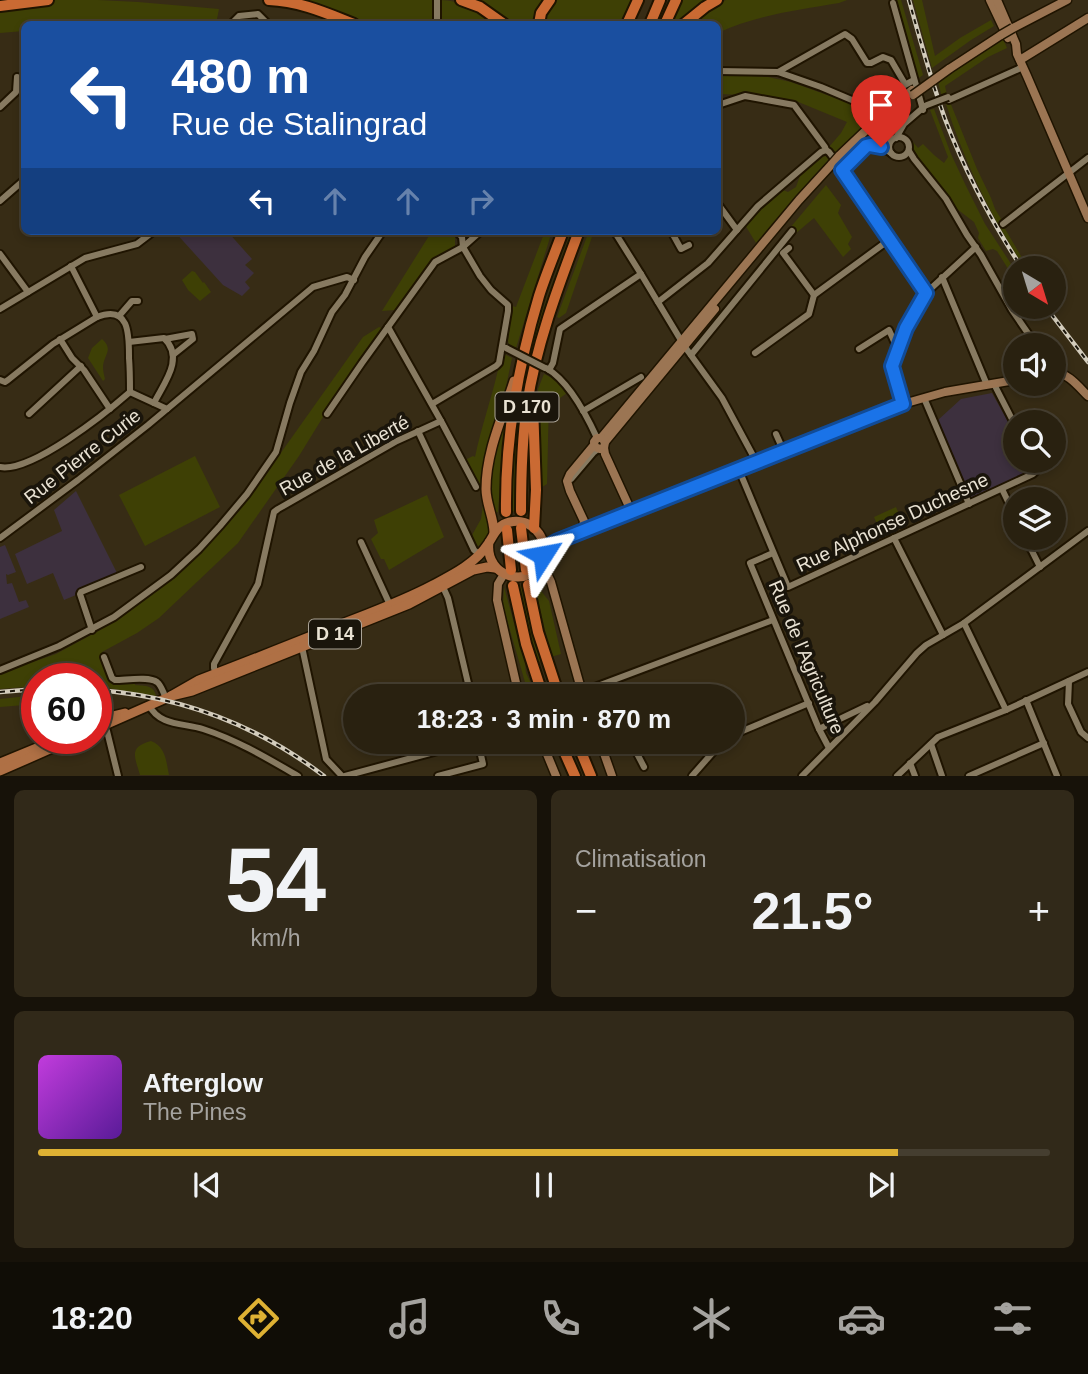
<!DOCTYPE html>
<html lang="fr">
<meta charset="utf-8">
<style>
:root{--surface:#292110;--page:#312919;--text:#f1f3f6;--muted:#a5a39f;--line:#453e30;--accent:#deb133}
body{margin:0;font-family:Arial,sans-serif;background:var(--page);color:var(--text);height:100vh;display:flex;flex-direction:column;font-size:26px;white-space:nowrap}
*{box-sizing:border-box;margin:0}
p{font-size:23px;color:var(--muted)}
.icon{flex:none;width:38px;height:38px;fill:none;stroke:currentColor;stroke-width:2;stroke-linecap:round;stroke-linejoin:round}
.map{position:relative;height:776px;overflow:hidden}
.drawer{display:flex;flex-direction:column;gap:14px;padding:14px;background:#171209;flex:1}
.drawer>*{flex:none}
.guide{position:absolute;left:21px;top:21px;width:700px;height:214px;border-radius:10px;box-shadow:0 4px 10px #0003,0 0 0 2px var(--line);background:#1a4fa0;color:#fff;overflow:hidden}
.needle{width:46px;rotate:142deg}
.buttons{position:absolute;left:1003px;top:256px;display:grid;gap:14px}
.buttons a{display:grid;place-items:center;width:63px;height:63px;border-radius:50%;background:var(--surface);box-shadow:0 4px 10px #0003,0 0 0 2px var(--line);font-size:35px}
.speed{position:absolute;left:21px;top:663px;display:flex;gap:14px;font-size:35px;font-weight:700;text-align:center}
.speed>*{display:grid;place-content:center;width:91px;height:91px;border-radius:50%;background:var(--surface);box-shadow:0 4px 10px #0003,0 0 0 2px var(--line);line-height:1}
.speed .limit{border:10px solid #d22;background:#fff;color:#111}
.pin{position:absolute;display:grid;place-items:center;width:60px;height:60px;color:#fff;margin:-72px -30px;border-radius:50% 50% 50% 0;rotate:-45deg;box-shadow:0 0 7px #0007}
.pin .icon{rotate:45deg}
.me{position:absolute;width:77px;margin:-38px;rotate:56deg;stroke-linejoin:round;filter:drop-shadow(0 0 5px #0008)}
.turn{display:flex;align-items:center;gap:24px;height:147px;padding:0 35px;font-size:32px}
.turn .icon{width:91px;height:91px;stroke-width:2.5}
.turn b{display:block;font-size:49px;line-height:60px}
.lanes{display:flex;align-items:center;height:66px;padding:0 35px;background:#0003;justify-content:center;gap:35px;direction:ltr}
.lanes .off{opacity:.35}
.big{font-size:52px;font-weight:700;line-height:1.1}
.drawer .widget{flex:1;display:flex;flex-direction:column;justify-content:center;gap:10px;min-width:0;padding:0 24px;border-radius:10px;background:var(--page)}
.drawer .dial{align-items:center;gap:0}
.dial b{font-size:91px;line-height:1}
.song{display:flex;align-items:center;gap:21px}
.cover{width:84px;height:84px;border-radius:10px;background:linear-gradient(135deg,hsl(290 70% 55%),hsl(270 70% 35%))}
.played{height:7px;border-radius:4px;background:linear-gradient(90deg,var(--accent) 85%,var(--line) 85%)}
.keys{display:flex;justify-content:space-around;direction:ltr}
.heat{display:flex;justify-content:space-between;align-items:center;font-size:38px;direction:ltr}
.drawer .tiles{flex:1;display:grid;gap:14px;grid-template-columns:1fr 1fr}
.widget:last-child{grid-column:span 2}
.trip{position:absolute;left:343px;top:684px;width:402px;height:70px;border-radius:35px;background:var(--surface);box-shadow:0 4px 10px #0003,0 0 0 2px var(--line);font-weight:700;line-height:70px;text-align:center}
.dock{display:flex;height:112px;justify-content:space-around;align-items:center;background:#100d06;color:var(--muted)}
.dock .icon{width:49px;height:49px}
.dock .active{color:var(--accent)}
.dock b{font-size:32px;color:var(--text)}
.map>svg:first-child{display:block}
.education{fill:#3d303e}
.green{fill:#3e4005}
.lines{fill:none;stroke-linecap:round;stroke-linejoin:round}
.street-casing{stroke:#1f1400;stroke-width:10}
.secondary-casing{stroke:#1f1400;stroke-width:11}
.primary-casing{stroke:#1f1400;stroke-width:12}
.highway-casing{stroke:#1f1400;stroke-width:14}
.street{stroke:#877a61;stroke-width:6}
.secondary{stroke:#9b7553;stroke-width:8}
.primary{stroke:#af7045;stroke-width:9}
.highway{stroke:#ca6a33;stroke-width:10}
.rail-casing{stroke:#d3ccbc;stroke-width:4.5}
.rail{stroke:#1a150b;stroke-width:2;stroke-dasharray:5;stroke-linecap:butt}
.street-bridge-casing{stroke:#1f1400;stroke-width:10;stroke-linecap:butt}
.secondary-bridge-casing{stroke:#1f1400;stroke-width:11;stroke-linecap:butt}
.street-bridge{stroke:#877a61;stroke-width:6}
.secondary-bridge{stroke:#9b7553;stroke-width:8}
.route-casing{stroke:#114b97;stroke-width:18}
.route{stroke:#1a73e8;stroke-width:12}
.labels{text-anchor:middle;stroke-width:7;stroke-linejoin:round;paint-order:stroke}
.shield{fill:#1a150b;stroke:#aba497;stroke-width:2}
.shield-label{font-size:18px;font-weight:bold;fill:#e9e2d3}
.street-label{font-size:19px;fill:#e9e2d3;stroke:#1a150b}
</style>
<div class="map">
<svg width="1088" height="776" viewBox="0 0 1088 776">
<rect width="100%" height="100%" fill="#372c15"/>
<g class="education">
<path d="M174,231h53l25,28 -7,6 9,8 -9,9 5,6 -8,8 -19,-11z"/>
<path d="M992,393l23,41v26h14l3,7v4l-57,27 -4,-1 -33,-77 23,-21z"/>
<path d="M76,491l41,82 -41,18v4l-12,5 -11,-27 -26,11 -12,-30 47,-23 -8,-21z"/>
<path d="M5,545l11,27 -8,3 -2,-1 1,10 5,-1 7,19 7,-2 3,7 -29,12v-72z"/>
</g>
<g class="green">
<path d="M0,0h98l40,2 81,7 -3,15h-192v7l-24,2z"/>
<path d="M296,0h137l-1,24h-67l-54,-20z"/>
<path d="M440,0c19,0 41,11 55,24h-56z"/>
<path d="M474,0h70l-9,24h-26z"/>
<path d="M555,0h81l-12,24h-81v-5z"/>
<path d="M681,0h31l-32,24h-10z"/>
<path d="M726,0h121l-8,3c-41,7 -83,12 -121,30v-9h-28l14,-12z"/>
<path d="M894,0h7l22,75 -7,5 -17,-55z"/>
<path d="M913,0h9l13,56 25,-18 31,-18 3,6 -23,14 -39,28z"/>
<path d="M1003,39l4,9 -19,9 -43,29 2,9 -5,2 -4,-15z"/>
<path d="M718,74l50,3 23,5 75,27 24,-14 -3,9 -53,49 -5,-6 12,-14 6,-11 -51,-21 -50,-6 -28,-1z"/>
<path d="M950,102l27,67 14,29 4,11 8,13 -3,4 4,1 24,41h-3c-34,-50 -61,-107 -79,-164z"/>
<path d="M934,109l17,45 15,32 19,38 30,46v10l-18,-29 -4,-2 -7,2 -8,-13 1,-5 -5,-11 -17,-13 -18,-25 -26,-27v-15l5,6 5,-4 11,11 10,8 4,-6 -18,-47z"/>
<path d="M826,156l3,3 -33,37 -40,47 -11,-18 20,-20 18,-15 5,2 8,-5 4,-11 22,-19z"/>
<path d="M826,185l15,20 -3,8 14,24 -4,7 3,5 -8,8 -29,-39 -25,21 -36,42 -5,-3z"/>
<path d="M432,231h18l5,4v11l-22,15 -38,49 -13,1z"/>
<path d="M545,231h7l-36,117 -7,-3 -1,-4 4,-35 4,1z"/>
<path d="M571,231h3l-41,126 -4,-2 13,-43z"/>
<path d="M589,231h5l-28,82 -7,5 -2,-1z"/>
<path d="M192,271l3,1 8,11 1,-1 7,10 -11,9 -12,-11 -6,-10z"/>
<path d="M379,327l5,2 -45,62 -40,65 -61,87 -79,75 -22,15 -35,19 -1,11 10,19h24v3c10,1 19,0 21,11l-60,-10v-7h-59v7l-37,3v-16l56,-19 62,-34 68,-52 60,-66 117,-165z"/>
<path d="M102,339c12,11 2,15 1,28 0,4 1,8 2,12l-2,2 -15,-23 4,-10z"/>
<path d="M504,354l8,4 -8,38 -21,68 -2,29 -16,-33 8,-4 2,1c6,-29 16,-57 23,-87l3,-2z"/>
<path d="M527,366l3,1 -11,60 -3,48 -1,36 -4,1c0,-50 6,-98 16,-146z"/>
<path d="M544,374l12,6 11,13 -7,5 -3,-4 -8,5 -2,85 -5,3 -4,-98z"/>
<path d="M506,415l2,1 -6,40 -4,56 -5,2c-6,-42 0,-60 13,-99z"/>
<path d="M195,456l25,51 -75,39 -26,-51z"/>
<path d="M427,495l17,42 -55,33 -5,-11h-3l-10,-20 7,-6 -4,-13z"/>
<path d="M483,505l7,24 -5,11 -8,7 -2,-1 -4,-9 10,-18z"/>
<path d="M896,507l8,20 -22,9 -8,-19z"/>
<path d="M534,582l15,19 12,53 -10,3z"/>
<path d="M523,586l19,75 -6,1 -17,-75z"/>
<path d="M504,587l21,76 1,10 11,23h-8l-26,-90z"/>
<path d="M37,695v9l-37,3v-8z"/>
<path d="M151,741c15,6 15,20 18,34h-29c-5,-18 -12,-28 11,-34z"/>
</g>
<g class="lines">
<defs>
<g id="street">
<path d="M893,3l30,107"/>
<path d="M231,24l8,-8 19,-2 10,10"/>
<path d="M437,24v-24"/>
<path d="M718,71l60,1 43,15 45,19 48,-26"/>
<path d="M778,72l67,-38 7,5 15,24h4l12,-6 8,3 14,24"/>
<path d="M949,100l74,-33"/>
<path d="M718,105l27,-9 49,9 31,42 1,3 3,2 12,16 85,125"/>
<path d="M0,107l16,-15 1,-15"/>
<circle cx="899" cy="147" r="10"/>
<path d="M896,138l8,-14 21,-18"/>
<path d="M909,151l5,8 32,40 21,36 14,20 31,55 24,35"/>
<path d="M842,170l21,-22 7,-3 15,4 6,4"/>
<path d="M0,201l24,-21"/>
<path d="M718,204l19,26"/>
<path d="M1003,224l85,-66"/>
<path d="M614,231l27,43"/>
<path d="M671,231l10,18 8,-4"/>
<path d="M789,248l-6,5 31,42"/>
<path d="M0,254l28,38"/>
<path d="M71,266l26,51"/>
<path d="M942,277l45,108"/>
<path d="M658,302l50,-39 50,-57 63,-54 5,-2"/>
<path d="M0,309l85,-51 52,-14 17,-13"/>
<path d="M119,316l13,-15h6"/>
<path d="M388,327l53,94 35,66"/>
<path d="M60,339l12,19 12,12 26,39"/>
<path d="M165,339l27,-5 1,5 -20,16"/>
<path d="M129,342l35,-4c21,20 0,45 -10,65"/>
<path d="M859,349l30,-19 9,20"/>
<path d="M755,353l54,-39 5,-19 75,-55"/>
<path d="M691,355l101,-124"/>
<path d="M546,368c23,13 40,46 51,70"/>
<path d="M549,370l4,-7 7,-34 81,-55 44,73 37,51 35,65"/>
<path d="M0,380l5,2 3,-2 45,-36 44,-27c33,-13 32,19 32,41 1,12 1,23 1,34 -24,21 -99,81 -130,75"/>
<path d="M994,384l21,41"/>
<path d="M130,392l37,17"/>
<path d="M924,398l45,106"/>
<path d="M432,404l64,-38 3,-3 9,-52v-6l-17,-15 -11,-14 -17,-29 -1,-10 -6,-6"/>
<path d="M903,404l-11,-38 14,-38 20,-35 50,-46"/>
<path d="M583,411l58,-34"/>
<path d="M29,414l52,-48"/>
<path d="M327,414l35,-51 73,-101 28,-15 18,-16"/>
<path d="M418,431l56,119 5,4"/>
<path d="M776,434l8,18"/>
<path d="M739,470l49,117 245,-113 4,-4 -4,-10"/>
<path d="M568,479h3l22,-26 5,-4"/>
<path d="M1002,489l13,27"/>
<path d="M1025,537l15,30"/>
<path d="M0,538l78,-58 70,-55 165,-138 34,-10 7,3"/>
<path d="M894,538l49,97"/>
<path d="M361,542l29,63"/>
<path d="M773,553l-23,10 69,166 10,19"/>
<path d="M443,587l5,11 23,98"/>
<path d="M964,623l42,87"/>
<path d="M92,630l-12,-36 1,-2 60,-25"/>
<path d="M302,647l24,112 16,17"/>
<path d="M104,657l8,21 3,2c11,0 34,-4 42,2 5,4 6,11 9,16"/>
<path d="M0,670l59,-24 55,-29 57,-42 28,-26 21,-23 27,-32 29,-42 14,-49 11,-31 13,-21 18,-39 13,-17 20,-38 18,-26"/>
<path d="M217,677l-3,-9v-4l44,-80 16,-72 4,-3 119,-68 44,-20"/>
<path d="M1069,681l-1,23 13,28 7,6"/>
<path d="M571,696l202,-76"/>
<path d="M1026,700l31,76"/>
<path d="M149,705c10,21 35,18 54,24 34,11 64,29 95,47"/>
<path d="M103,726l4,5 11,45"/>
<path d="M819,729l48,-23"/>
<path d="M733,735l76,-32"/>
<path d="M631,742l13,25"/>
<path d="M931,744l11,32"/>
<path d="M910,763l5,13"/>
<path d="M345,776l126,-34"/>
<path d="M438,776l45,-12 -5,-22"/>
<path d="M692,776l30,-34"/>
<path d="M802,776l73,-74 42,-49 9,-8 38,-22 124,-92"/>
<path d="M897,776l41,-39 68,-27 82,-38"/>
<path d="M969,776l75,-33"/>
</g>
<g id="secondary">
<path d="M990,0l18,38"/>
<path d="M997,0l19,44 1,10 10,22 61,142"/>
<path d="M1013,28l54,-28"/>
<path d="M1020,60l68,-42"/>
<path d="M949,69l52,-34"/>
<path d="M839,156l42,-40 31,-26"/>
<path d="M1054,372c14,1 24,14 34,24"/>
<path d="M601,438l198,-238 33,-36"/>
<path d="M605,442l110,-133"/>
<path d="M604,448l-4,1 -5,-2 -1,-5 3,-4h5l3,4 -1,6 1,6 27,59"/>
<path d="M582,533l2,-12 -14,-30 -3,-10 3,-7 24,-29"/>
<path d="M544,552l6,-6 12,-7 341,-135 42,-12 70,-12"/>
<path d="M541,561l10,21 32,114"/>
<path d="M504,574l-6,10 -1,16 22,96"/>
<path d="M542,742l14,34"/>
<path d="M600,742l12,34"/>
</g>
<g id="primary">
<path d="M494,533c0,-15 -8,-29 -8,-44 0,-38 17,-73 28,-108"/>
<path d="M171,696l28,-16c45,-17 90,-35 135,-53 33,-13 67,-25 99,-42 19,-10 43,-22 55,-41 6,-9 9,-19 22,-22 20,-5 39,15 33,36 -11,33 -59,20 -54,-16"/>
<path d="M96,720l29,-7"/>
<path d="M96,729l75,-33 21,-5 217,-87 64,-34 14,-3 8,1"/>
<path d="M0,763l61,-25"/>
<path d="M0,771l75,-33"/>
</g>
<g id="highway">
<path d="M269,0c30,1 57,13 85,24"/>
<path d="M461,0l19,7 24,17"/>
<path d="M0,6l48,-6"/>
<path d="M539,24l2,-11 9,-13"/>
<path d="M627,24l11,-24"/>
<path d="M650,24l10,-24"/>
<path d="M665,24l11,-24"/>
<path d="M684,24l21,-17 12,-7"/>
<path d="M533,405l3,85 -2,38"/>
<path d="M521,511c0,-35 1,-71 6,-106 9,-60 31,-118 52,-174"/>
<path d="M506,512c-1,-73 12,-146 33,-216 7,-22 16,-43 24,-65"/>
<path d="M521,528l5,42"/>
<path d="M507,530l4,40"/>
<path d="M528,585l10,47 21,64"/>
<path d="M513,586l13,58 17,52"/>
<path d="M560,742l15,34"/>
<path d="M577,742l14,34"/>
</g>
</defs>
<use href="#street" class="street-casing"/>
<use href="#secondary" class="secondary-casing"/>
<use href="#primary" class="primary-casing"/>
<use href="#highway" class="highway-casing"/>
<use href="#street" class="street"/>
<use href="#secondary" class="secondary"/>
<use href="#primary" class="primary"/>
<use href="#highway" class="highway"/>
<defs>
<g id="rail">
<path d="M909,0c11,40 22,80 36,119 20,52 46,102 77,149"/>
<path d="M1045,306l43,56"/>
<path d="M96,690c84,6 161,35 228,86"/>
<path d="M0,692l37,-3"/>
</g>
</defs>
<use href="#rail" class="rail-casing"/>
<use href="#rail" class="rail"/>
<defs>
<g id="street-bridge">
<path d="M927,105l21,-8"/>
<path d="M506,348l39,20"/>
</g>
<g id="secondary-bridge">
<path d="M1001,35l12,-7"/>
<path d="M913,95l36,-26"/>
<path d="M832,164l7,-8"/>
</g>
</defs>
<use href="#street-bridge" class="street-bridge-casing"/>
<use href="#secondary-bridge" class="secondary-bridge-casing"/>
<use href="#street-bridge" class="street-bridge"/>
<use href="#secondary-bridge" class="secondary-bridge"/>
</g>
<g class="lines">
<defs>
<path id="route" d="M543,555c1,-6 9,-11 15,-14l345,-137 -11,-38 14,-38 20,-35 -84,-123 24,-24 4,-1 11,2"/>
</defs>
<use href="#route" class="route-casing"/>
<use href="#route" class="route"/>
</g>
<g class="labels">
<g class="shield">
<rect x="495.5" y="392.5" width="63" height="29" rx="5"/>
<rect x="309" y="619.5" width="52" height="29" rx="5"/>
</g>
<g class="shield-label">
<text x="527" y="413">D 170</text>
<text x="335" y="640">D 14</text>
</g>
<g class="street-label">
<text transform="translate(344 455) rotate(-29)" y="7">Rue de la Liberté</text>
<text transform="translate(82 456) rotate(-38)" y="7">Rue Pierre Curie</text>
<text transform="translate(892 522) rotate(-25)" y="7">Rue Alphonse Duchesne</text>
<text transform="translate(807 657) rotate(67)" y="7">Rue de l'Agriculture</text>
</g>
</g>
</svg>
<div class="buttons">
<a><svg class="needle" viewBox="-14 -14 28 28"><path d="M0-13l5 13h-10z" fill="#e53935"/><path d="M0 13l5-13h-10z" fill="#a5a39f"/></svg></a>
<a><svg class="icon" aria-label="sound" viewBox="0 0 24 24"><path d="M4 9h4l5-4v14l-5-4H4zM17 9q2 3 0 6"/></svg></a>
<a><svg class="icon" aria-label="search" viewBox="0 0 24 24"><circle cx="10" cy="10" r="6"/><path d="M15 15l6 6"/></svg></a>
<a><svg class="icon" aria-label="layers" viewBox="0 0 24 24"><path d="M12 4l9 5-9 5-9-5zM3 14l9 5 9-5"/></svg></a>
</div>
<div class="speed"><div class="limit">60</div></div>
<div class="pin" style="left:881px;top:147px;background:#d93025"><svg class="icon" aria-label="arrive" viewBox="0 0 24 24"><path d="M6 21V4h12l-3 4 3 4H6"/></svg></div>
<svg class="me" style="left:543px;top:555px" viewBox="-20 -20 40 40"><path d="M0-17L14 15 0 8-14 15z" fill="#1a73e8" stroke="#fff" stroke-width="4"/></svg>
<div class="trip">18:23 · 3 min · 870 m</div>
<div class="guide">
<div class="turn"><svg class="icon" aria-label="left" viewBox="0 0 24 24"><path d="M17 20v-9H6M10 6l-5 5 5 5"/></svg><div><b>480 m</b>Rue de Stalingrad</div></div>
<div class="lanes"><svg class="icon" aria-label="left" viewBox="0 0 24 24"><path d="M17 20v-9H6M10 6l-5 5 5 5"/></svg><svg class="icon off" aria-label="ahead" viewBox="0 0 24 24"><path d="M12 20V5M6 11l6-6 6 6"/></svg><svg class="icon off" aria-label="ahead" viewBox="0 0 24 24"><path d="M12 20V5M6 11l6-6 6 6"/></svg><svg class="icon off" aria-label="right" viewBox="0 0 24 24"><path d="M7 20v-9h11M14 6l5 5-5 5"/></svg></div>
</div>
</div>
<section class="drawer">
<div class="tiles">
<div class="widget dial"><b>54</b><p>km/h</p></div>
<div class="widget"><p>Climatisation</p>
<div class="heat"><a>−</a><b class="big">21.5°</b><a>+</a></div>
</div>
<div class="widget">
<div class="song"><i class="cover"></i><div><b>Afterglow</b><p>The Pines</p></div></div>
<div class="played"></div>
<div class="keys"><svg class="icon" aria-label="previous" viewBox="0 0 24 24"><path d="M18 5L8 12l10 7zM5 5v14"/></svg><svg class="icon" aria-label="pause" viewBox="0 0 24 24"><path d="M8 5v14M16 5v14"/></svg><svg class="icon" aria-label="next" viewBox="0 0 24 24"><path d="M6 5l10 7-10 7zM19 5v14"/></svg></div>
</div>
</div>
</section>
<nav class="dock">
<b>18:20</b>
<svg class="icon active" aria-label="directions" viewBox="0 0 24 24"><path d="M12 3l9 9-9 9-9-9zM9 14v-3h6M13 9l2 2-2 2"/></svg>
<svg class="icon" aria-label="music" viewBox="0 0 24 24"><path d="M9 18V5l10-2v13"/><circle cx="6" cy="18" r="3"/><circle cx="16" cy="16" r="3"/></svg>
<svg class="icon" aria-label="phone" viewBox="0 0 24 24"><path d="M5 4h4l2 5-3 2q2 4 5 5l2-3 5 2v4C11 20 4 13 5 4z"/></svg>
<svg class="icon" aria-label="climate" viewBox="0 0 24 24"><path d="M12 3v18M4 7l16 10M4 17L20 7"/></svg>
<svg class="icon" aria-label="car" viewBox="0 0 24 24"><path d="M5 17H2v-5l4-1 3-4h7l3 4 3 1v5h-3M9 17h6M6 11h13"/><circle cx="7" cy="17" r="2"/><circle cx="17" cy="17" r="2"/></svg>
<svg class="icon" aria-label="filters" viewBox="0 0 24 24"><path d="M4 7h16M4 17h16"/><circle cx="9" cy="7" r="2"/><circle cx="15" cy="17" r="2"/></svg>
</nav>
